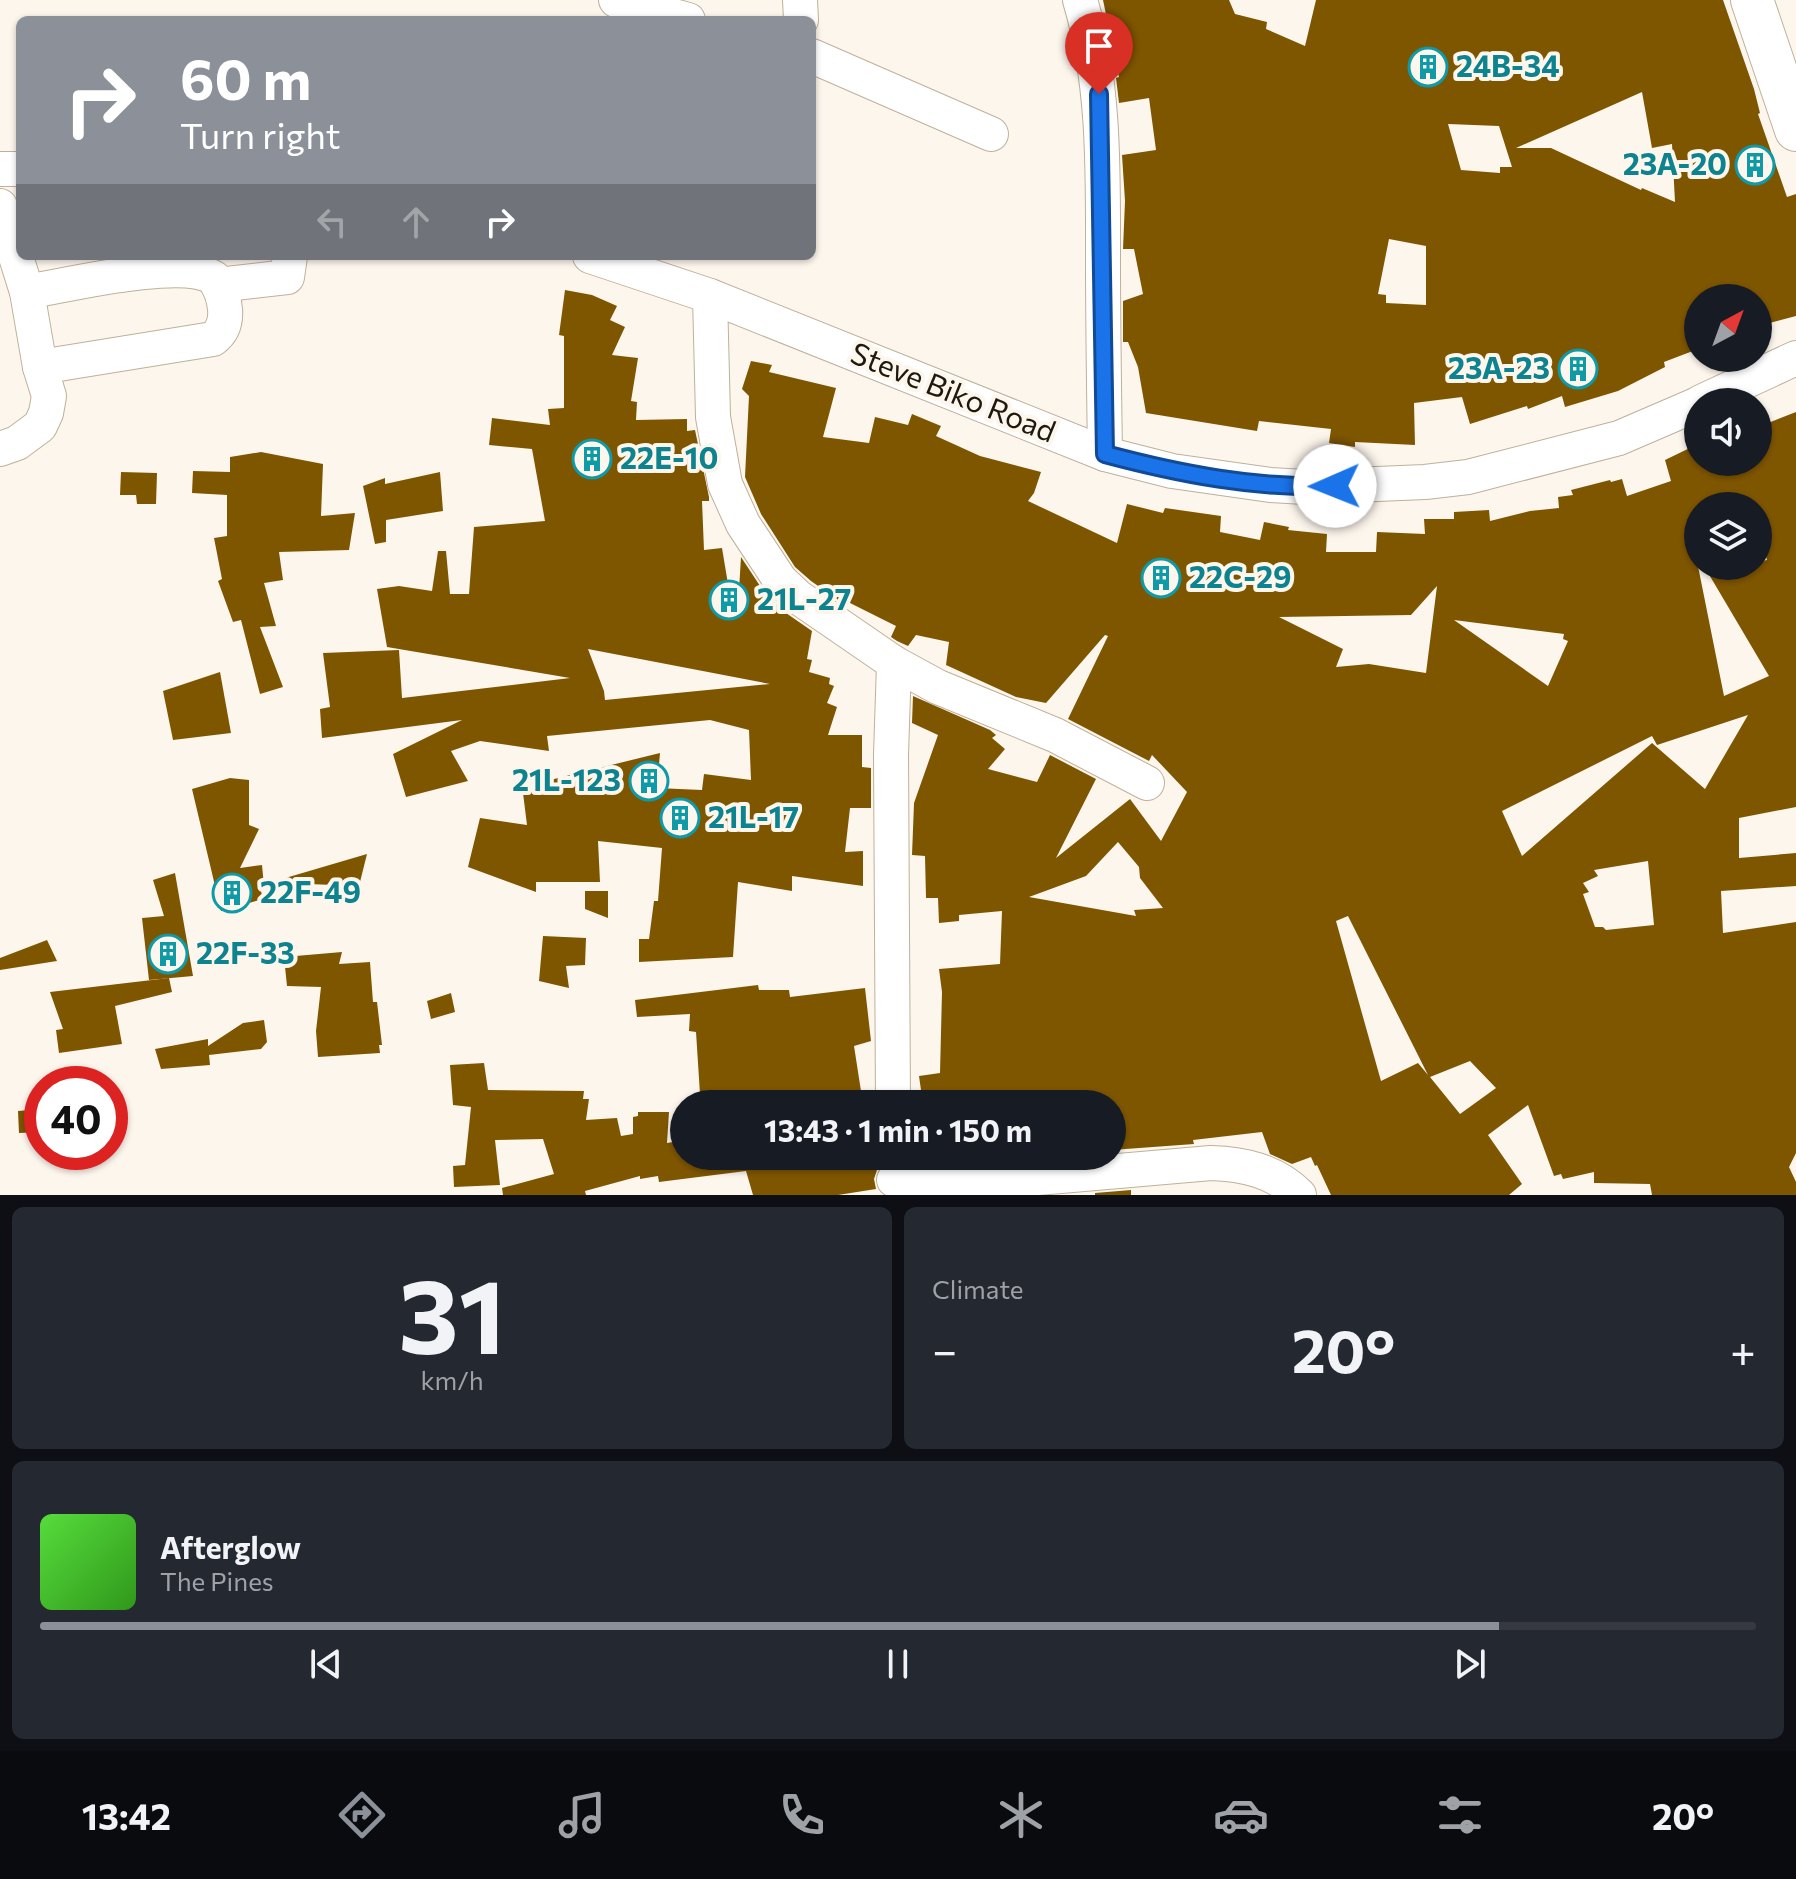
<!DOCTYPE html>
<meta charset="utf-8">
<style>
:root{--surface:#171b24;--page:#242831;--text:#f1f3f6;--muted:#9ea1a6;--line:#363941;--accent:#8c9099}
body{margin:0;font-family:Commissioner,sans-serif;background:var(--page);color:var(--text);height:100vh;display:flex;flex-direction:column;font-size:30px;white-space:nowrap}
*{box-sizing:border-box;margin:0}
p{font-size:26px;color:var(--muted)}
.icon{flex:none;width:44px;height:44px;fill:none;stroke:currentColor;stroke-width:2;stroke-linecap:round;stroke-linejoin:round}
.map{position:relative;height:1195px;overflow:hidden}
.side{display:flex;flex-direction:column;gap:12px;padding:12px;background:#0d0f14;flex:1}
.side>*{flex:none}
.banner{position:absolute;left:16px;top:16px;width:800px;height:244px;border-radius:12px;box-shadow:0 2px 6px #0004;background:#8c9099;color:#fff;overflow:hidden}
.needle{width:52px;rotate:41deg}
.buttons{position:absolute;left:1684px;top:284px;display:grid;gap:16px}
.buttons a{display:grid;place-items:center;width:88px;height:88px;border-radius:50%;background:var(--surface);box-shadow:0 2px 6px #0004;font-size:40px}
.speed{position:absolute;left:24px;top:1066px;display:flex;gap:16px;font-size:40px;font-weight:700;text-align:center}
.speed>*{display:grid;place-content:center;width:104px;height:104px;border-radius:50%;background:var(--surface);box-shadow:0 2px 6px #0004;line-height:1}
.speed .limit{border:12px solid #d22;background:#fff;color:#111}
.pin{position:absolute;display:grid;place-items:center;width:68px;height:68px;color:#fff;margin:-82px -34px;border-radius:50% 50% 50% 0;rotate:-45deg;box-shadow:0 0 8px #0007}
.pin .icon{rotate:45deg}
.me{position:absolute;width:88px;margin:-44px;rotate:269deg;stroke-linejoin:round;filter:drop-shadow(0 0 6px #0008)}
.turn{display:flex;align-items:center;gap:28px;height:168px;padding:0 32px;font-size:36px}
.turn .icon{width:104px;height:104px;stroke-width:2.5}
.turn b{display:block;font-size:56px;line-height:68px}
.lanes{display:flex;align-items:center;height:76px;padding:0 32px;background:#0003;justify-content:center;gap:40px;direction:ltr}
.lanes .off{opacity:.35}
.big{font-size:60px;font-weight:700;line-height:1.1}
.side .widget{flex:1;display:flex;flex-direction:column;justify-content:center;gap:12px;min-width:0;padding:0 28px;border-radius:12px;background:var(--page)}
.side .dial{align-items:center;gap:0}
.dial b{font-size:104px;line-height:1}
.song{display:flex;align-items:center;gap:24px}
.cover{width:96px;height:96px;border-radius:12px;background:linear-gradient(135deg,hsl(110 70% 55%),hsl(110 70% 35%))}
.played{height:8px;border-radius:4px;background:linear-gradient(90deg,var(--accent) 85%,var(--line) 85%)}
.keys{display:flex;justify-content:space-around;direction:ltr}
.heat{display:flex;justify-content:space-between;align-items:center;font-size:44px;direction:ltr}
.side .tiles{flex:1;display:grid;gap:12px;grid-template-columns:1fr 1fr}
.widget:last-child{grid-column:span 2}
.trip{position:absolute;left:670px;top:1090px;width:456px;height:80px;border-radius:40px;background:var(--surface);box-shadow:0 2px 6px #0004;font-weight:700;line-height:80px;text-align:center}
.dock{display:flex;height:128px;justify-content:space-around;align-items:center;background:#090b0e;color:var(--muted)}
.dock .icon{width:56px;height:56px}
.dock .active{color:var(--accent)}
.dock b{font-size:36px;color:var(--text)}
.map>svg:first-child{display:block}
.building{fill:#7f5600;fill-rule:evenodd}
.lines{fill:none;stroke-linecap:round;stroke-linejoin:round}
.minor-casing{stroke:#bfb09a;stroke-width:36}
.major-casing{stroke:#bfb09a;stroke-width:44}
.minor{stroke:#fff;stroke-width:34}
.major{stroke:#fff;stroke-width:42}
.route-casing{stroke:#114b97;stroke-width:20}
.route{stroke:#1a73e8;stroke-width:14}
.labels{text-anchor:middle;stroke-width:8;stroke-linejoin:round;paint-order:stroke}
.culture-label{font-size:30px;font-weight:bold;fill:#0d838f;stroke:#fdf6ed;text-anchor:start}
.street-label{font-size:30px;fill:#1e1910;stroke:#fdf6ed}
</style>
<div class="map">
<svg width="1796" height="1195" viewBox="0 0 1796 1195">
<rect width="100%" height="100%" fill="#fdf6ed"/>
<g class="building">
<path d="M1103,0h126l6,14 32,8 -1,7 39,17 11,-46h407l31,89 6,24 -2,1 29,83 9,-3v122l-38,10v-28h-60v51l-34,13 1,5 -47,24 -53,16 -3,-11 -34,13 -1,-3 -57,18 -8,-27 -48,6 1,42 -60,-3v5l-26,-4 2,-14 -72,-8 -2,10 -111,-18 -8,-46 -10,-25h-5v-41l20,-7 -9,-45h-11l2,-48 -3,-46 34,-5 -7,-52 -30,5 -3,-25 3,-1zM1642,92l10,56 20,-4 3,58 -33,-14 -1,2 -90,-42h-35zM1448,124l51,2 13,41h-12v6l-39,-3zM1389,239l37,7v59l-40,-2v-8l-8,-1z"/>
<path d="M565,290l27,5 25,11 -7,14 15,7 -13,28 26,3 -7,43 6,1 -1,18 51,-1v12l8,-1 14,67v4h-7l2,49 18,-2 7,42h10l2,-33 25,38 20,18 26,18 -5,28 5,1 -3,12 21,6 -1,6 5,2 -7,17 10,4 -9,28h34v32l9,1v40h-21l-5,44 18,-1v35l-71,-10v15l-54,-9 -5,75 -94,5v-23h10l5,-38h4l4,-53 -64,-7 2,41h-64v10l-68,-25 12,-49 47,7 -4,-32 15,-2v-8l122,-30 -3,35 45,2 2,-16 47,6 -2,-50 -39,-10 -163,16 2,15 -69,-10 -29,10 17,30 -62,16 -13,-43 69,-34 -140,18 -2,-29 10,-2 -7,-54 76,-3 3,48 168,-20 -183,-31 -10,-58 22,-3 33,5 6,-40h8l4,43h19l5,-67 71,-6 -13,-72 -43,-4 3,-27 58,7 -2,-16 16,-1v-72l-5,-1zM588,649l182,35 -165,16 -1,-9z"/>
<path d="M751,361l21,4 -3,7 67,16 -13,49 46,6 6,-26 33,8 4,-11 29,12 -5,10 44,20 61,16 -7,21 -6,8 89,42 10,-39 36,9 2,-5 56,8 -1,16 40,8 4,-18 25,5 -1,3 39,4 -1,18h50l1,-20 48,2 -1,-15h30v-7l35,-2 1,11 40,-10 29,-3 -1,-11 15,-2 -2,-5 39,-10 1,2 11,-3 5,17 44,-15 -6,-21 33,-16v18h60v-35l38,-15v395l-57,11v40l57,-5v33l-75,5 2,42 73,-11v231l-7,14 7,15v13h-144l-2,-11 -56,-1v-11l-31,7 -2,-5 -7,2 -26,-71 -40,30 34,49 -13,11h-178l-14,-30 -2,1 -4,-9 -19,7 -22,-10 -8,-22 -69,8 1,4 -82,6v-46h-96v-2l-93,2 -4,-28 21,-3 2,-81 -3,-23 61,-5 2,-53 -43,4v6l-20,2 -1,-25h-12l-1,-42 -13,-1 2,-52 24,-68 -26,-12 1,-27 77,34 6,5 -4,3 13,11 -17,20 49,13 13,-27 46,24 -40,79 74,-59 31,42 26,-49 -35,-37 -3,6 -81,-42 40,-83 -3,-1 -59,68 -30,-6 -70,-32 3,-23 -33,-7 -8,11 -11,-5 -6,-4 5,-11 -50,-25 -2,3 -33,-23 -16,-14 -34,-53 -16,-37 4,-81 -7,-7zM1698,506h60v19l9,35 -9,2v4h-54l65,110 -45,20 -26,-130zM1437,586l-11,87 -57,-9 -33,3 7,-18 -64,-32 132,-2zM1454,620l110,14 -1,5 5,2 -20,45zM1748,715l-43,74 -53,-46 -130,113 -20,-45 150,-75 5,9zM1118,842l21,25 1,11 23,30 -29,2 2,6 -107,-19 57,-21zM1648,861l6,64 -48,5 -3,-3h-8l-12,-33 6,-2 -6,-9 15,-7 -4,-6zM1348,916l80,159 -10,-12 -37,18 -45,-160zM1470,1061l26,27 -36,26 -30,-37z"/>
<path d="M261,452l62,12 -2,52 34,-3 -6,37 -70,2 4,28 -19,3 12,43 -16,1 23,60 -23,7 -19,-74 -8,2 -15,-41 4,-2 -8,-41 13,-2v-41l-35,-2 1,-22 37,1v-15z"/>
<path d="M121,472l36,1 -1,31h-19l-1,-9h-16z"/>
<path d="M440,472l3,39 -57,9v22l-11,2 -12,-58 22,-8v6z"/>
<path d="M220,672l11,61 -58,7 -10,-49z"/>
<path d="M230,778l19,2v45l10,4 -19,39 22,-3 2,21 -4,1 3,12 -42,12 -29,-122z"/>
<path d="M367,854l-8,32 -76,-3 -1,-4z"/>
<path d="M175,873l18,103 -44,4 -7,-62 22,-2 -11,-36z"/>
<path d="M585,891h23v27l-23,-9z"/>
<path d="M543,936l43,2 -1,27 -19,1 3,22 -30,-7z"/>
<path d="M47,940l10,21 -57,9v-12z"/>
<path d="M342,952l-3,12 31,-2 3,40h4l5,43h-3l1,8 -62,4 -2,-26 5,-44 -34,-1 -3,-29z"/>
<path d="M169,978l3,14 -57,14 7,38 -63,9 -3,-23 7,-1 -13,-37z"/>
<path d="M758,985l1,5h30l1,7 75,-9 6,53 -17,5 9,58h-22l-2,-11 -80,6 -59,-5 -4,-62 -7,-1 1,-17 -53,3 -2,-17z"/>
<path d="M451,993l4,19 -24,7 -4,-18z"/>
<path d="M264,1020l3,22 -6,7 -52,6 1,10 -49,4 -6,-20 53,-10v7l35,-23z"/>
<path d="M484,1063l4,27 96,1 -1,8h6l-3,21 31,-2 4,18 12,-2v-17l5,-1v-4h31l-2,31 17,-3v16h93l1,3 113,-3 -1,5 -6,2 -7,7 -3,9 2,10 -38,6h-85l-7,-24 -87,11 -1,-6 -18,3v-3l-55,15 1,4h-83l-1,-7 52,-14 -11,-35 -48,1 5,45 -46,2 -1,-21 12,-1 6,-58 -18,-2 -3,-40z"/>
<path d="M42,1109v23l-23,1 -1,-22z"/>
<path d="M1131,1190v5h-36v-2z"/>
</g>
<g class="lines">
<defs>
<g id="minor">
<path d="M616,0l72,20"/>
<path d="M800,0l1,20"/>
<path d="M1080,0c25,84 23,173 23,259 0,65 1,130 2,195"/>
<path d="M812,56l179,78"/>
<path d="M0,169h20"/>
<path d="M0,206l27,86 13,75 9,29 -3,17 -6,13 -23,17 -17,6"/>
<path d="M590,256l120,40 395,158 67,17 98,14 35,2 120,-5 43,-5 151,-39 79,-34"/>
<path d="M218,285l69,-8 3,-21"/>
<path d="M27,292c40,-7 155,-35 187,-14 12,19 18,47 -1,61l-173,28"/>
<path d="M710,296l3,121 12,67 18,40 37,56 18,17 96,66 44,24 117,48 92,48"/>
<path d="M1701,402l95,-44"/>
<path d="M893,1104l-2,-349 3,-92"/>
<path d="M894,1180l98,2 219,-19c33,1 64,8 88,32"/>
</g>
<path id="major" d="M1752,0l44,130"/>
</defs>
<use href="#minor" class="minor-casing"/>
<use href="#major" class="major-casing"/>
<use href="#minor" class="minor"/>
<use href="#major" class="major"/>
</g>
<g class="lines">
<defs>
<path id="route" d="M1099,94l6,360c75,20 152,35 230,32"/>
</defs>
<use href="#route" class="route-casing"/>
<use href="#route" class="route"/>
</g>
<defs>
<symbol id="building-ring" viewBox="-11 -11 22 22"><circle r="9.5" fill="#fdf6ed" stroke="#0f9aa8" stroke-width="1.5"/><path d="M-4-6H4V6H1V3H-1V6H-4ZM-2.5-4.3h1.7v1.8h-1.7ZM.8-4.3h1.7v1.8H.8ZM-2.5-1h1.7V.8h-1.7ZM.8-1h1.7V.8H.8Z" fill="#0f9aa8"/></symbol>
</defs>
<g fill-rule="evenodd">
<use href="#building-ring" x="1406" y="45" width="44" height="44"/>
<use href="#building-ring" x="1733" y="143" width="44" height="44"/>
<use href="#building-ring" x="1556" y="347" width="44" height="44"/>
<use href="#building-ring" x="570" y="437" width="44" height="44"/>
<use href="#building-ring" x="1139" y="556" width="44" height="44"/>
<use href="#building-ring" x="707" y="578" width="44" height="44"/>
<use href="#building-ring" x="627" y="759" width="44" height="44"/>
<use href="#building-ring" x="658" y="796" width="44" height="44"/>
<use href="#building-ring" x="210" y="871" width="44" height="44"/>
<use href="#building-ring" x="146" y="932" width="44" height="44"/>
</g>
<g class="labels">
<g class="culture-label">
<text x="1456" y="77">24B-34</text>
<text x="1727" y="175" text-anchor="end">23A-20</text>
<text x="1550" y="379" text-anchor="end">23A-23</text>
<text x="620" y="469">22E-10</text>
<text x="1189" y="588">22C-29</text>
<text x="757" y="610">21L-27</text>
<text x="621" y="791" text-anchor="end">21L-123</text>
<text x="708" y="828">21L-17</text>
<text x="260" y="903">22F-49</text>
<text x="196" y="964">22F-33</text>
</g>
<g class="street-label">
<text transform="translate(953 393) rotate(22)" y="10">Steve Biko Road</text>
</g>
</g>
</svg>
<div class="buttons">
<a><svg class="needle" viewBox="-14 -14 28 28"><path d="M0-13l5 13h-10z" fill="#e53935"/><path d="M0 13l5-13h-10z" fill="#9ea1a6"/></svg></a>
<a><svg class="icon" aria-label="sound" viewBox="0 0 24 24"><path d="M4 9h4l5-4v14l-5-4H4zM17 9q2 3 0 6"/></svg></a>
<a><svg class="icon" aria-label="layers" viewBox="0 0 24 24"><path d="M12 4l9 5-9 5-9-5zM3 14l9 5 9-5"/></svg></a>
</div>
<div class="speed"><div class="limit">40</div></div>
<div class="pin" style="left:1099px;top:94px;background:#d93025"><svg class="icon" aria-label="arrive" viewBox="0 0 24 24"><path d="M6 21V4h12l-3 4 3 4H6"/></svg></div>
<svg class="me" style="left:1335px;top:486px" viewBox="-20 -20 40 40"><circle r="19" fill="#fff"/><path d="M0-13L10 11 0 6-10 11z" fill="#1a73e8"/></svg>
<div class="trip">13:43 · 1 min · 150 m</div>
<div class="banner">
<div class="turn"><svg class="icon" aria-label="right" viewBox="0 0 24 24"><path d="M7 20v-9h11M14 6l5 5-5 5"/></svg><div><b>60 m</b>Turn right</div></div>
<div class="lanes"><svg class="icon off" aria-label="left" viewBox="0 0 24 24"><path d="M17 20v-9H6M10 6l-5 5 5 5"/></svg><svg class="icon off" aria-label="ahead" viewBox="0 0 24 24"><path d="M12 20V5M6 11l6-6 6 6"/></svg><svg class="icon" aria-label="right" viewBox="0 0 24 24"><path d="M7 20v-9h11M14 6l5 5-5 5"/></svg></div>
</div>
</div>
<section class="side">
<div class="tiles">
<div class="widget dial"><b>31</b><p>km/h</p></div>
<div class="widget"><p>Climate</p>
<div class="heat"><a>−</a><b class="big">20°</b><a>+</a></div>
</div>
<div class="widget">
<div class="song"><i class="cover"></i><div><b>Afterglow</b><p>The Pines</p></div></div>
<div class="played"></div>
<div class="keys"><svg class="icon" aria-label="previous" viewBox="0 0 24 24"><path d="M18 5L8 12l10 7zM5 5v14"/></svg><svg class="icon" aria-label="pause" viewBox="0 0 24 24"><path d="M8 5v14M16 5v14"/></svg><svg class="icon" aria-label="next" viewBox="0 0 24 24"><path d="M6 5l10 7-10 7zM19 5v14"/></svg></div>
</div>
</div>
</section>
<nav class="dock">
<b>13:42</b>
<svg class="icon active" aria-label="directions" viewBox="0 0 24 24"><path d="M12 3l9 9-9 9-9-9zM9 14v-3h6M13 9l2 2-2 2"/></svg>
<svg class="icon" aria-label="music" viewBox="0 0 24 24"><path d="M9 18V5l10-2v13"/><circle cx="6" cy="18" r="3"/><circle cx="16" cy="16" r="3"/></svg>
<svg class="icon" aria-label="phone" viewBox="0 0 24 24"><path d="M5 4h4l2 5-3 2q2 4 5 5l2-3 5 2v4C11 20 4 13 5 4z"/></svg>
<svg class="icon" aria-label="climate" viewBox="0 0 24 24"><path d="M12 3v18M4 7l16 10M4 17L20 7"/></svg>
<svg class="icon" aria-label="car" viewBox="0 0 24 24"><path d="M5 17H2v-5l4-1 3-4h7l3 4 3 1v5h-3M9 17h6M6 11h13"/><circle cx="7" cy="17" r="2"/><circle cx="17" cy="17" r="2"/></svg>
<svg class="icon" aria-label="filters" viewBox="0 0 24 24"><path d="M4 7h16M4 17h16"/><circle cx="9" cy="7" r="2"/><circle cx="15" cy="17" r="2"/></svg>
<b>20°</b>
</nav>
